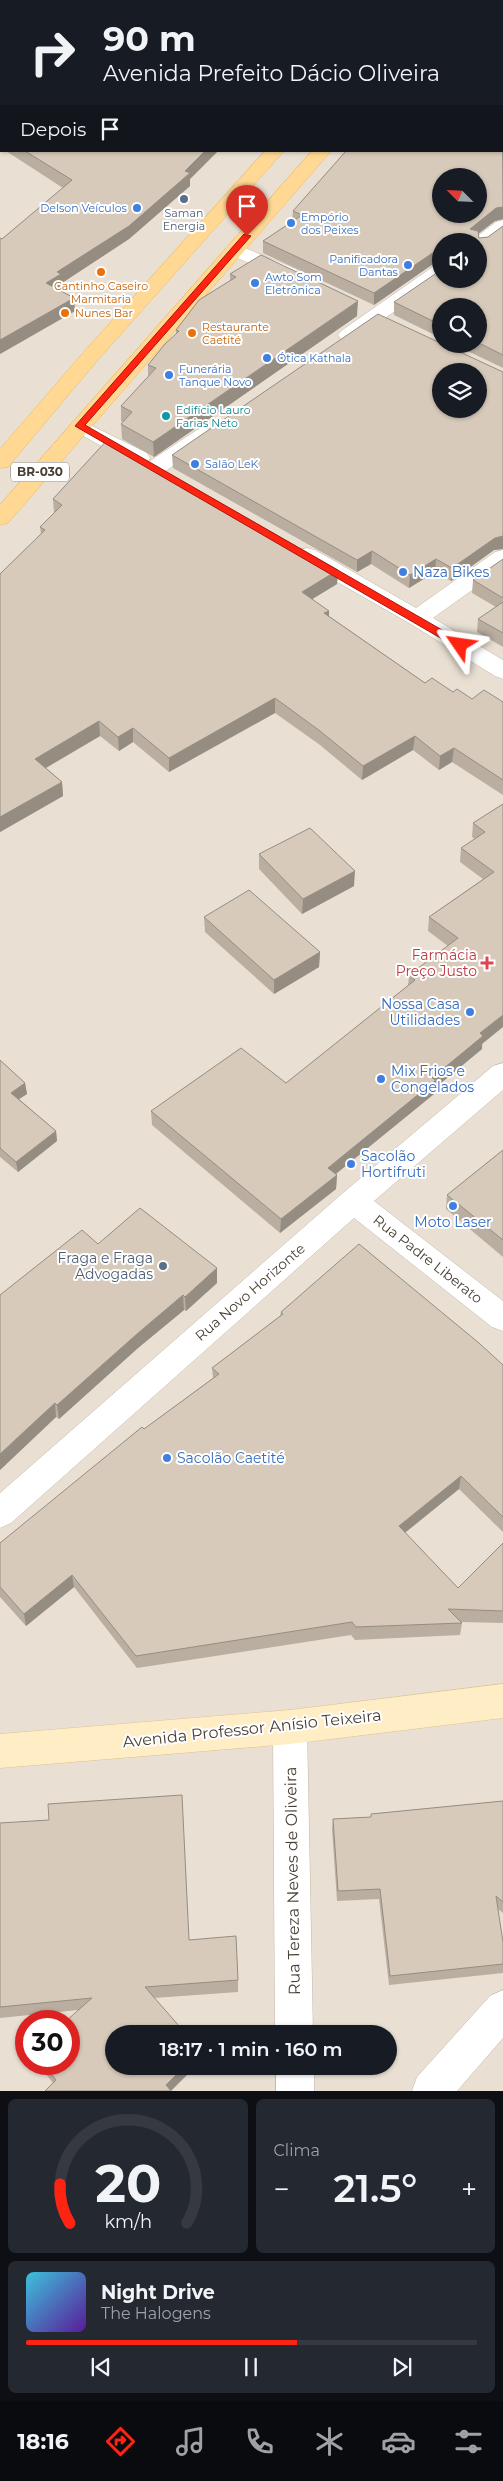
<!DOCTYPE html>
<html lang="pt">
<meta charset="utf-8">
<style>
:root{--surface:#171b24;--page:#242831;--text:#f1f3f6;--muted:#9ea1a6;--line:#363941;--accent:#ff2412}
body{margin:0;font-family:Montserrat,sans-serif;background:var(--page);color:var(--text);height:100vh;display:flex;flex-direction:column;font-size:19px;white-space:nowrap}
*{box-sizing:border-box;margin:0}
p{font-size:16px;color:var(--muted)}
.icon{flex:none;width:28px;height:28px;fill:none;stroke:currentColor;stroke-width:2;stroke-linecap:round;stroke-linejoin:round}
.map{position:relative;height:2091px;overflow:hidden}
.sheet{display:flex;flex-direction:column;gap:8px;padding:8px;background:#0d0f14;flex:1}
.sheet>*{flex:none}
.hud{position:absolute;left:0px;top:0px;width:504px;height:152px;box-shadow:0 1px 4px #0004;background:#171b24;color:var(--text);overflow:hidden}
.needle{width:32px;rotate:294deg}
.buttons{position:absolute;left:432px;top:168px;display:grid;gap:10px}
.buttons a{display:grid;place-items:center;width:55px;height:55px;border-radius:50%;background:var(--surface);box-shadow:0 1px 4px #0004;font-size:25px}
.speed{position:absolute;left:15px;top:2010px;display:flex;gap:10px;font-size:25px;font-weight:700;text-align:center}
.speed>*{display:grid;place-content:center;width:65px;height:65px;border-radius:50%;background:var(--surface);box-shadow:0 1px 4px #0004;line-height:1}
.speed .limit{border:8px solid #d22;background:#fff;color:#111}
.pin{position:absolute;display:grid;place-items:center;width:42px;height:42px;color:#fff;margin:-51px -21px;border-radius:50% 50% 50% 0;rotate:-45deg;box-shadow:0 0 5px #0007}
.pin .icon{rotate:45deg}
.me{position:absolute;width:55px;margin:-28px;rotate:302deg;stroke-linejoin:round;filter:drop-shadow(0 0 4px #0008)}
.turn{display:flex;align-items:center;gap:18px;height:105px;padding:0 20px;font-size:22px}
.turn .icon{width:65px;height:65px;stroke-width:2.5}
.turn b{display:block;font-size:35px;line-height:42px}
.then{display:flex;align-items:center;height:48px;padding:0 20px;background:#0003;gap:10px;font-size:19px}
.big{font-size:38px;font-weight:600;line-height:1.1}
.sheet .tile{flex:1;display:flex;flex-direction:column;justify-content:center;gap:8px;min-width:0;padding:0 18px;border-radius:8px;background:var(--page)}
.sheet .dial{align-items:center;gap:0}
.dial svg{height:130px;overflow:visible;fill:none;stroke:var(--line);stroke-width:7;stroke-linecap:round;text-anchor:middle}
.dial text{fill:var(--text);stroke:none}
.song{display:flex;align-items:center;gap:15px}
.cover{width:60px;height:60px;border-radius:8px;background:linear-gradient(135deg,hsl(190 70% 55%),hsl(270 70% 35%))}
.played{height:5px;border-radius:2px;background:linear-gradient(90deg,var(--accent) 60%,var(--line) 60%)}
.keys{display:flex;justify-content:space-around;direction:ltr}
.heat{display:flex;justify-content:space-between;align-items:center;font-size:28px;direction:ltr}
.sheet .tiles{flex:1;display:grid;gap:8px;grid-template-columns:1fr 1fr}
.tile:last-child{grid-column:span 2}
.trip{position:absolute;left:105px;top:2025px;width:292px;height:50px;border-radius:25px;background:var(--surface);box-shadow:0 1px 4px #0004;font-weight:600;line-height:50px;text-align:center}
.menu{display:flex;height:80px;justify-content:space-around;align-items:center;background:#090b0e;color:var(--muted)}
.menu .icon{width:35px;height:35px}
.menu .active{color:var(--accent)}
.menu b{font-size:22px;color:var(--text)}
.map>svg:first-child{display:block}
.residential{fill:#e9e0d3;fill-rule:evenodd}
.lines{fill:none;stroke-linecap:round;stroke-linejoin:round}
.street-casing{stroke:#c1b6a7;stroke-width:1}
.secondary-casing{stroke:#dcc493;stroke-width:1}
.primary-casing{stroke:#eeb75a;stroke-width:1}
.street{fill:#fff;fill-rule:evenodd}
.secondary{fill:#ffedc5;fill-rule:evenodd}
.primary{fill:#ffd994;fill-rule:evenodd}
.wall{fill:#b9aea0}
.shaded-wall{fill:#968d82}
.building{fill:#d7caba;stroke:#968d82;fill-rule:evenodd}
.route{fill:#ff2412;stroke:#a6170c}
.service-dot{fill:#5c6f8a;stroke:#fff;stroke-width:2}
.shop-dot{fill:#3f7fe0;stroke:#fff;stroke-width:2}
.food-dot{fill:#e8710a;stroke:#fff;stroke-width:2}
.culture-dot{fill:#0f9aa8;stroke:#fff;stroke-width:2}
.health-dot{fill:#e0444e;stroke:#fff;stroke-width:2}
.labels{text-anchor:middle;stroke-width:4;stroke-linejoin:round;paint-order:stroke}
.far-shop-label{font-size:11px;fill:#366cbe;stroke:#fff;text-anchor:start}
.far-service-label{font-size:11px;fill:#4e5e75;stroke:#fff}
.far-food-label{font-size:11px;fill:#c56008;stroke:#fff;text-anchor:start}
.far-culture-label{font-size:11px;fill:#0d838f;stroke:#fff;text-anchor:start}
.shield{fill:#fff;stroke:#7f7971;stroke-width:1}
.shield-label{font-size:12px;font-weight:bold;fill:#483f34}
.shop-label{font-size:14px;fill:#366cbe;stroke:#fff;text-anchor:start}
.health-label{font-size:14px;fill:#be3a42;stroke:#fff;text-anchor:end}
.service-label{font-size:14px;fill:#4e5e75;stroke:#fff;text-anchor:end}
.street-label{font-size:14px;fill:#483f34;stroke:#fff}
.near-street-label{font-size:16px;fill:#483f34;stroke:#fff}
</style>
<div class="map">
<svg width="503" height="2091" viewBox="0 0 503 2091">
<rect width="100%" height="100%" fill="#f4efe6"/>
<path class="residential" d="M0,0h503v2091h-503zM1,1h501v150h-501zM441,176h38v38h-38zM441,241h38v38h-38zM441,306h38v38h-38zM441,371h38v38h-38zM26,2021h43v43h-43zM114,2034h275v32h-275z"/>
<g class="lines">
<defs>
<g id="street">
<path d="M503,74v11h-1v-11z"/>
<path d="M503,220v15l-17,12 -7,2v-8h-8l25,-19z"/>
<path d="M235,244l61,25 3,4 -3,4h-14l-54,-23 -3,-4 3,-4z"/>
<path d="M441,264v15l-86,60 -7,2 -7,-2 -3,-4 3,-4 93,-65z"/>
<path d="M80,420l67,33 3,5 -3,5 -8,1 -8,-1 -58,-33 -3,-4 3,-4z"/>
<path d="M204,428l7,2 3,4 -3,4 -48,35 -8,1 -8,-1 -3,-5 3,-5 50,-33z"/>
<path d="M307,548l8,2 101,58 79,-56 8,-2v18l-70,50 70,42v19l-8,-3 -86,-53 -110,-63 -3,-5 3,-5z"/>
<path d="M503,1063v27l-129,111 129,100v30l-11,-4 -138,-109 -343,305 -11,5v-35l343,-300 150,-127z"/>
<path d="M290,1710l12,5 5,12 6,307h-38l-2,-307 5,-12z"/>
<path d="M503,1990v48l-46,53h-45l5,-14 73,-81z"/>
<rect x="276" y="2066" width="38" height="25"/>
</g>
<path id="secondary" d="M503,1684v34l-213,26 -290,24v-34l290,-24z"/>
<g id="primary">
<path d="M503,29v11h-1v-11z"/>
<path d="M265,151h19l-188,211 -88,105 -8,1v-19l82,-95z"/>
<path d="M312,151h19l-323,372 -8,2v-20z"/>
</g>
</defs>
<use href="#street" class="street-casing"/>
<use href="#secondary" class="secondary-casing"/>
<use href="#primary" class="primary-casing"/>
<use href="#street" class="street"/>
<use href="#secondary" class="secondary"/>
<use href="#primary" class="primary"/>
</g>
<g class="wall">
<path d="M503,95v124l-8,2 -17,12 1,5 9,-1 15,-11v142l-50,-24h26l-38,-38v32l-47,-23v-13l85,-23 -38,-38v22l-8,1 -59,41 -111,-52v-12l29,-19 1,-11z"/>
<path d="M6,151h212l-28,28v7l-61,53 -67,44v5l-4,2 16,8 1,13 -75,43v-116l2,1 61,-51z"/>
<path d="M230,274l127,42 -203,141 -32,-18 -1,-15 2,-2 -2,-1v-15l27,-29v-12l28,-31v-4l54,-49z"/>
<path d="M503,372v177l-9,1 -43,31 -16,-9 -26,16 -38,-24 -14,8 -184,-104 -1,-13z"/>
<path d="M53,499l285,71 -1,14 -25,15 17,17 96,67 47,16 31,3v93l-51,-33 -13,8 -26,-20 -51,30 -42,-35 -45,-32 -106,59 -36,-30 -14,9 -19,-15 -54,32 16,14 1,14 -63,36v-258l41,-40 -1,-7 14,-14z"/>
<path d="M503,559v88l-26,-15 1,-13 18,-12 -24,-14 1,-13z"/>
<path d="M503,804l-21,245 -47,39 -1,6 -98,80 1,1 -1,14 -56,44 -128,-108 -1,-14 135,-28 122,-97 1,-11 39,-29 -20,-15 1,-14 54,-38 -23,-17 1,-14 14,-9 -3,-2 1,-14z"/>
<path d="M259,854l95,32 -52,28 -43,-45z"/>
<path d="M204,917l116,35 -1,15 -45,27 -69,-62z"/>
<path d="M0,1060l25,23 2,11 -8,5 37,32 1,10 -39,31 -18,-15z"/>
<path d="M503,1150v107l-57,-48 1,-14z"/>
<path d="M98,1244l119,24v15l-31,28 -2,-1 -46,38 -79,71 -3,-2 -56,53z"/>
<path d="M281,1312l222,53v167l-44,-43 -54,44 53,55 45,-45v80l-42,-1 1,1 -2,12 -105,5 -4,-5 -214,33 -63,-81 -48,39 -26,-29v-54l144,-114 69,-51 -1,-10 68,-52z"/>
<path d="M503,1801v112l-5,-4 5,33v31l-114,12 -10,-86 -42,2 -5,-72 1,-10 38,-2v-3z"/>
<path d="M0,1823l189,117 49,40v12l-84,6 -101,85 -15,-19h31l9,-54 -78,8z"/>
</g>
<g class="shaded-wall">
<path d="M342,0h16l-2,1h-15z"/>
<path d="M0,136l1,13h-1z"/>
<path d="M205,151h13l-28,28v7l-61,53 -67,44v5l-15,9 -1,-14 11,-11 128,-101z"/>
<path d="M503,207v12l-8,2 -26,20 1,-12 26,-21z"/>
<path d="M441,251v12l-8,1 -59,41v-12l60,-41z"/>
<path d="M74,298l1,13 -75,43v-14z"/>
<path d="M358,301l-1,15 -203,141 -1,-15z"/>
<path d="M503,536v13l-9,1 -43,31 1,-13 43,-30z"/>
<path d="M372,551l-1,13 -14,8v-12z"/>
<path d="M436,559l-1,13 -26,16 1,-13z"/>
<path d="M338,570l-1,14 -36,22 1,-14z"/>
<path d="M329,611v14l-5,-12z"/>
<path d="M275,698v15l-106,59v-14z"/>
<path d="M99,721l1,15 -63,37 -2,-14z"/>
<path d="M133,728v14l-14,9 -1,-14z"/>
<path d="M415,736l-2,14 -51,30 1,-14z"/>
<path d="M454,748l-2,14 -13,8 1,-14z"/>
<path d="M62,782l1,14 -63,36v-15z"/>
<path d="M355,871l-1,15 -52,28 1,-15z"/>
<path d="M320,952l-1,15 -45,27v-14z"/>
<path d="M503,1015v12l-21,17v5l-47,39 -1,6 -107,87 1,-13 104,-90 48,-45z"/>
<path d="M25,1083l2,11 -14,9 -2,-10z"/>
<path d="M56,1131l1,10 -39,31 -2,-10z"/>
<path d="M337,1175l-1,14 -56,44 1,-14z"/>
<path d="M217,1268v15l-31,28 -1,-14z"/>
<path d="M183,1295l1,15 -46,38 -79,71 -2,-14 80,-71z"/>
<path d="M55,1403l1,14 -56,53v-16z"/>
<path d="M461,1476l-2,13 -62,50 2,-13z"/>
<path d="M72,1575l2,12 -48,39 -2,-12z"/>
<path d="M185,2066h11l-25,25 -5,-6z"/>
</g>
<g class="building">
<path d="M0,0h342l-1,1h-340v135h-1z"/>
<path d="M502,95l1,112 -7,1 -26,21 8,2 1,7 9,-1 15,-11v129l-24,-12v-37h-38v19l-47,-23 47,-32v9h38v-38h-38v10l-7,1 -60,41 -111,-52 39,-26 -9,-4 53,-60h156zM441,176h38v38h-38z"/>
<path d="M25,151h180l-20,20 5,2 -61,53 -72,46 4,2 -15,9 28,15 -74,42v-102l2,1 70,-59z"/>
<path d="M261,255l97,46 -205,141 -32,-18 11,-12 -11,-6 35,-38 -8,-3 17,-21 14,-13 -3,-1 23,-30 37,-23 -6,-3z"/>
<path d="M378,314l125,58v164l-8,2 -43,30 -16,-9 -26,16 -38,-24 -15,9 -185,-105zM441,371h38v38h-38z"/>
<path d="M108,439l230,131 -36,22 27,19 -5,2 101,70 7,-5 21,14 4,-3 15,10 12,-9 19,12v78l-49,-32 -14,8 -25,-20 -52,30 -43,-35 -45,-33 -106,60 -36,-30 -15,9 -19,-16 -64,38 27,23 -62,35v-243l45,-44 -5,-3 22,-22 -9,-6z"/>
<path d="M503,559v39l-30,-18z"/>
<path d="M503,602v31l-25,-14z"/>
<path d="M503,804v211l-23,18 3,3 -51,42 4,2 -108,88 9,7 -56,44 -130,-108 90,-63 45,35 129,-103 -6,-5 49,-37 -29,-21 65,-45 -33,-24 24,-16 -12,-9z"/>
<path d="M310,828l45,43 -52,28 -44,-45z"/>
<path d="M249,890l71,62 -46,28 -70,-63z"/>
<path d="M0,1060l25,23 -14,10 45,38 -40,31 -16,-14z"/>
<path d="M503,1150v90l-56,-45z"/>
<path d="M140,1208l77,60 -32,29 -2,-2 -46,39 -80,71 -2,-2 -55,51v-159l82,-65 16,14z"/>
<path d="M359,1244l120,99 24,22v152l-42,-41 -62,50 59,62 45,-45v68l-55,-2 14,14 -106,4 -4,-5 -216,34 -64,-81 -48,39 -24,-27v-44l142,-116 2,2 75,-55 -7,-6 71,-54 -2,-2z"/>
<path d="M182,1795l7,145 47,-4 2,44 -93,7 41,47h-72v32h71l-19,19 5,6h-126l11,-11 -13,-16h26v-43h-3l26,-23 -92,9v-184l49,-3 -1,-16z"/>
<path d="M503,1801v101l-7,-6 7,46v22l-113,12 -10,-87 -42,2 -5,-72 38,-2v-3z"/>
</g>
<path class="route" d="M244,234l7,2 -166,189 378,217v5h-7l-381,-221z"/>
<g class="service-dot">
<circle cx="184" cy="199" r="5"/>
<circle cx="163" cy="1266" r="5"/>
</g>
<g class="shop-dot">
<circle cx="137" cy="208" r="5"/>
<circle cx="291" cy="223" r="5"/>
<circle cx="408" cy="265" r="5"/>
<circle cx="255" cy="283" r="5"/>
<circle cx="267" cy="358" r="5"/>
<circle cx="169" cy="375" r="5"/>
<circle cx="195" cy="464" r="5"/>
<circle cx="403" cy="572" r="5"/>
<circle cx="470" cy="1012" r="5"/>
<circle cx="381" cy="1079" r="5"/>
<circle cx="351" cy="1164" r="5"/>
<circle cx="453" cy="1206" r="5"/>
<circle cx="167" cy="1458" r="5"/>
</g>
<g class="food-dot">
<circle cx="101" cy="272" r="5"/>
<circle cx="65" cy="313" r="5"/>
<circle cx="192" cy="333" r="5"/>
</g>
<circle class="culture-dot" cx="166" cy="416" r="5"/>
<path class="health-dot" d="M484.5 955.5h5v5h5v5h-5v5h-5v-5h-5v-5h5z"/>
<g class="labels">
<g class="far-shop-label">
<text x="127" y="212" text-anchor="end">Delson Veículos</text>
<text x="301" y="221">Empório<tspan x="301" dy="13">dos Peixes</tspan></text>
<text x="398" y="263" text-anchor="end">Panificadora<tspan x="398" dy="13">Dantas</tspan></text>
<text x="265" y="281">Awto Som<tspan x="265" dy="13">Eletrônica</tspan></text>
<text x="277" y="362">Ótica Kathala</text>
<text x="179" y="373">Funerária<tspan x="179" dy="13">Tanque Novo</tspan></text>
<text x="205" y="468">Salão LeK</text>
</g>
<g class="far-service-label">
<text x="184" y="217">Saman<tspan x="184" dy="13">Energia</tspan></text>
</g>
<g class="far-food-label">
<text x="101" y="290" text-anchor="middle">Cantinho Caseiro<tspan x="101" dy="13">Marmitaria</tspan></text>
<text x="75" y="317">Nunes Bar</text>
<text x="202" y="331">Restaurante<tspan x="202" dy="13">Caetité</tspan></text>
</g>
<g class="far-culture-label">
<text x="176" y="414">Edifício Lauro<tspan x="176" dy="13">Farias Neto</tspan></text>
</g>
<rect class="shield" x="11" y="462.5" width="58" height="19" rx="4"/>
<g class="shield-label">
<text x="40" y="476">BR-030</text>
</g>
<g class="shop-label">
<text x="413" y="577">Naza Bikes</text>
<text x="460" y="1009" text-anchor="end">Nossa Casa<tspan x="460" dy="16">Utilidades</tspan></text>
<text x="391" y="1076">Mix Frios e<tspan x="391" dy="16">Congelados</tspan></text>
<text x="361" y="1161">Sacolão<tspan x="361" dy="16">Hortifruti</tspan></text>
<text x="453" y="1227" text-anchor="middle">Moto Laser</text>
<text x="177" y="1463">Sacolão Caetité</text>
</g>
<g class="health-label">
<text x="477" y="960">Farmácia<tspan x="477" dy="16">Preço Justo</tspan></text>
</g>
<g class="service-label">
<text x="153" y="1263">Fraga e Fraga<tspan x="153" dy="16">Advogadas</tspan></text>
</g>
<g class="street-label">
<text transform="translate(428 1259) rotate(38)" y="5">Rua Padre Liberato</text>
<text transform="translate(250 1292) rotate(-41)" y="5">Rua Novo Horizonte</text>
</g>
<g class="near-street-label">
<text transform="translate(252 1728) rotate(-6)" y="6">Avenida Professor Anísio Teixeira</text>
<text transform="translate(292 1881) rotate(-91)" y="6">Rua Tereza Neves de Oliveira</text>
</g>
</g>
</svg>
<div class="buttons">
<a><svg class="needle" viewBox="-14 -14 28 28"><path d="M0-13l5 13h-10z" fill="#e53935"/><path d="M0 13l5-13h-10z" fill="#9ea1a6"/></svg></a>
<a><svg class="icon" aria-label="sound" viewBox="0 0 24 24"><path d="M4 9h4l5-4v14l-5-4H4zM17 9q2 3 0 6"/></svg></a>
<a><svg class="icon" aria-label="search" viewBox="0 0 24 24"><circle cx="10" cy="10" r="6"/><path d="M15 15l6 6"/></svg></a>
<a><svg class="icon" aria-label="layers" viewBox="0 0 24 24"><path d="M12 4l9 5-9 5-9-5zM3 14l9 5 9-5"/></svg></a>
</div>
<div class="speed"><div class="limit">30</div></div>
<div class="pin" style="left:247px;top:236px;background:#d93025"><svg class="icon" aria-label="arrive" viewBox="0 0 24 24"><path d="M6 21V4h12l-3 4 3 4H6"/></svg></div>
<svg class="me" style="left:460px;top:645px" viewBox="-20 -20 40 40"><path d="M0-17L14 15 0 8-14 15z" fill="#ff2412" stroke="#fff" stroke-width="4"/></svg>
<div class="trip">18:17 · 1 min · 160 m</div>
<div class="hud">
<div class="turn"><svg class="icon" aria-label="right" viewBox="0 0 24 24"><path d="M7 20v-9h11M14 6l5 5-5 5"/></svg><div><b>90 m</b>Avenida Prefeito Dácio Oliveira</div></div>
<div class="then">Depois<svg class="icon" aria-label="arrive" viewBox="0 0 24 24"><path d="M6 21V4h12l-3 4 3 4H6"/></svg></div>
</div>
</div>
<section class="sheet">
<div class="tiles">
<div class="tile dial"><svg viewBox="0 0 100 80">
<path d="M14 69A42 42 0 1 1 86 69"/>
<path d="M14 69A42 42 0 0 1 8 45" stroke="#ff2412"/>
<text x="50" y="56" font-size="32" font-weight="700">20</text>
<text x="50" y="72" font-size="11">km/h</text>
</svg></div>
<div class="tile"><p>Clima</p>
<div class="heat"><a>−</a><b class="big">21.5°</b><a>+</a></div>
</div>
<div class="tile">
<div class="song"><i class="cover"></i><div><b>Night Drive</b><p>The Halogens</p></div></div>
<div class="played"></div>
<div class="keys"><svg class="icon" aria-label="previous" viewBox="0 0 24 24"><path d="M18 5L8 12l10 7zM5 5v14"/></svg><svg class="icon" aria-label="pause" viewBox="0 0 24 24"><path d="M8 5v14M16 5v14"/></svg><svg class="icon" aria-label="next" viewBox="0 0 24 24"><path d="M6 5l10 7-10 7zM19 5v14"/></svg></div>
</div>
</div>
</section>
<nav class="menu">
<b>18:16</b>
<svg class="icon active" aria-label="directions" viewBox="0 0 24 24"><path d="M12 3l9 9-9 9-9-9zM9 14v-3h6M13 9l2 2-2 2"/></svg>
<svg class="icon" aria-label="music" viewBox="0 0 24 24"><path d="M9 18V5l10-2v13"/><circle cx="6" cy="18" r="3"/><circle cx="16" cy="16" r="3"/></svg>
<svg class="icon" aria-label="phone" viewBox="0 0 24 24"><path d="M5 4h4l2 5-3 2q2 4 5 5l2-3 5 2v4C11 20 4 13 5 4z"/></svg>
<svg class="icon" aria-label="climate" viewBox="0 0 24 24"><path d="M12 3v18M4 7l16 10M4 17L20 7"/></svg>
<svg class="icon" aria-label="car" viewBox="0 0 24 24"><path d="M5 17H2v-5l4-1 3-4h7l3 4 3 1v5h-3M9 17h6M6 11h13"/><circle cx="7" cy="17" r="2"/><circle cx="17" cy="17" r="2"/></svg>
<svg class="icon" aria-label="filters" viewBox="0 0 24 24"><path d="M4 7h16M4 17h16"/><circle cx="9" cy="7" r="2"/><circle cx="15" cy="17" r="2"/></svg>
</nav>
